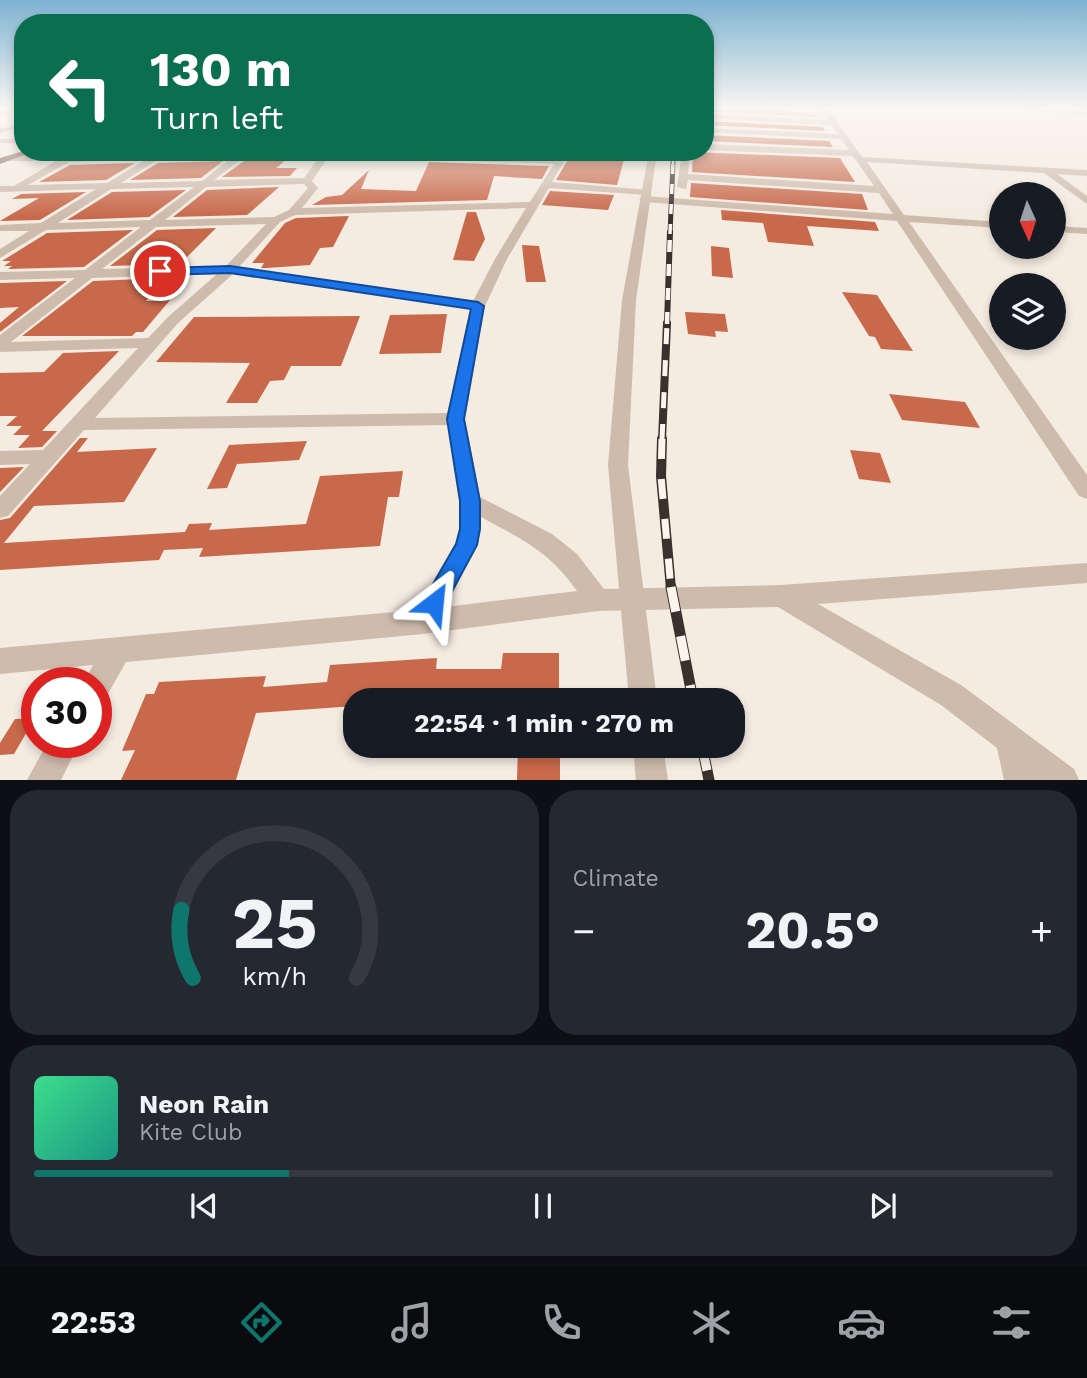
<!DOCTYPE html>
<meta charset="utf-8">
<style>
:root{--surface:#171b24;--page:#242831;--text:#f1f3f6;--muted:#9ea1a6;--line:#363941;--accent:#0f766e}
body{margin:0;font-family:"Work Sans",sans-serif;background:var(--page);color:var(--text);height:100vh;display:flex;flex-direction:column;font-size:26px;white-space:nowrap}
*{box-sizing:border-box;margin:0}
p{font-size:23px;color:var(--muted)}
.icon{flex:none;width:38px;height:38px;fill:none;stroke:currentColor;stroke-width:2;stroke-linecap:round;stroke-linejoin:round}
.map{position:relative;height:780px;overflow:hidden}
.drawer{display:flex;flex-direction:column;gap:10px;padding:10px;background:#0d0f14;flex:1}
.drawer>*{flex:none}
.guide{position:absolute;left:14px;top:14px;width:700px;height:147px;border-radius:28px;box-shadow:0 4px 10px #0003;background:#0b6e4f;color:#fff;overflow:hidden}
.needle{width:46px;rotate:177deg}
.fabs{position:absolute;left:989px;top:182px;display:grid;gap:14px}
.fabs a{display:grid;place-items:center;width:77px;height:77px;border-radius:50%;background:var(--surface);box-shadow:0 4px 10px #0003;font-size:35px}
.speed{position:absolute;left:21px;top:667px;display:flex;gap:14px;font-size:35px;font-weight:700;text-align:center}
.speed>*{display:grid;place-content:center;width:91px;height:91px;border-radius:50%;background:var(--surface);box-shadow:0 4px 10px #0003;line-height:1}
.speed .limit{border:10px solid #d22;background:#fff;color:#111}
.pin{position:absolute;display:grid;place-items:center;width:60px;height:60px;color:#fff;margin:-30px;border:4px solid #fff;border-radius:50%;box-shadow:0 2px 7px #0007}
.me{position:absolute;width:77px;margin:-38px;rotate:29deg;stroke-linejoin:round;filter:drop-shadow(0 0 5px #0008)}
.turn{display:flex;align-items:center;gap:24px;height:147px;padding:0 21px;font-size:32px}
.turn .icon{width:91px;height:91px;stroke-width:2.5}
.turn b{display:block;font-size:49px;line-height:60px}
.big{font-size:52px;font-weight:700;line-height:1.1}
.drawer .tile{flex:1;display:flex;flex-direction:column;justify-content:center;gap:10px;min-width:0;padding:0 24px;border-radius:28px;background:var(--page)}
.drawer .dial{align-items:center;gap:0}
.dial svg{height:182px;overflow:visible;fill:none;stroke:var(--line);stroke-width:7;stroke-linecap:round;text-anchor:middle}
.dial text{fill:var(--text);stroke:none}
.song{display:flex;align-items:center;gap:21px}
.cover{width:84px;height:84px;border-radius:10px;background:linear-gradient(135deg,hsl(150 70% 55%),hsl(170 70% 35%))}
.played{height:7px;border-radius:4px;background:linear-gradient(90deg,var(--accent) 25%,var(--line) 25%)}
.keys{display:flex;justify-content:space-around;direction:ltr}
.heat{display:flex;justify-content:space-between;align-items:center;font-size:38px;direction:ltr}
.drawer .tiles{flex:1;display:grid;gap:10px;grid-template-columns:1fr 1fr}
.tile:last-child{grid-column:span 2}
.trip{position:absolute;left:343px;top:688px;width:402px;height:70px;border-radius:28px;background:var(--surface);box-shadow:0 4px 10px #0003;font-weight:700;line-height:70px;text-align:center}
.dock{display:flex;height:112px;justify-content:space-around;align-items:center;background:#090b0e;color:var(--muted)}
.dock .icon{width:49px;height:49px}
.dock .current{color:var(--accent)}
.dock b{font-size:32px;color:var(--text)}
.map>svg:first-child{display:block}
.building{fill:#c8694b}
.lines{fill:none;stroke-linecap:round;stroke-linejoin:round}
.minor{fill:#cdbbac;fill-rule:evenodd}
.tertiary{fill:#cdbbac;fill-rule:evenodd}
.primary{fill:#7d675c;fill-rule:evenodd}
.rail-far5-casing{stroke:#3b302b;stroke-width:3.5}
.rail-far4-casing{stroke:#3b302b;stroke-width:5}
.rail-far3-casing{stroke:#3b302b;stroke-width:6}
.rail-far2-casing{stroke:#3b302b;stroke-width:8}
.rail-far1-casing{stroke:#3b302b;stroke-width:10}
.rail-casing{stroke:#3b302b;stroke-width:11}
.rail-far5{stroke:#fbf5ee;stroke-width:2.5;stroke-dasharray:7;stroke-linecap:butt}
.rail-far4{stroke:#fbf5ee;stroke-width:3.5;stroke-dasharray:10;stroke-linecap:butt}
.rail-far3{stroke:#fbf5ee;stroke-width:4.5;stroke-dasharray:12;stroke-linecap:butt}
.rail-far2{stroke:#fbf5ee;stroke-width:5;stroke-dasharray:16;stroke-linecap:butt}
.rail-far1{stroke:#fbf5ee;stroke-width:7;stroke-dasharray:20;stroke-linecap:butt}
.rail{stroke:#fbf5ee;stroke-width:9;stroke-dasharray:25;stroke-linecap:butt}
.route{fill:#1a73e8;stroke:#114b97;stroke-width:2}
</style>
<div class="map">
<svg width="1087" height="780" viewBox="0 0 1087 780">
<rect width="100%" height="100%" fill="#f4ebe1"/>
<g class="building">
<path d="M716,109l99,4 2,4 -112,-6z"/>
<path d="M705,121l118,6 2,4 -120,-6z"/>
<path d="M705,135l124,6 4,6 -128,-6z"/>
<path d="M569,152h57l-9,33 -61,-5 14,-24z"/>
<path d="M693,152l147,6 15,24 -163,-10z"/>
<path d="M287,159l-11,9h21l-7,8 -68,1 22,-16z"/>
<path d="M223,161l-22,17 -71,2 28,-17z"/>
<path d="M429,162l120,4 -7,13 -48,-3 -7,24 -175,5 14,-8 16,-2 27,-25 -8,19 55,2z"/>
<path d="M135,163l-29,17 -67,2 31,-17z"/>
<path d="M691,183l171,11 6,16 -178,-13z"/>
<path d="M279,187l-32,28 -74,2 34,-27z"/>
<path d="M186,190l-37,27 -82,3 45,-28z"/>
<path d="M550,191l64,4 -6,15 -66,-5z"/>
<path d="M86,192l-46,28 -40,1 39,-23 -27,1 9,-5z"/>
<path d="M721,210l154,12 4,9 -72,-5 7,20 -46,-4 -5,-19 -41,-3z"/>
<path d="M467,212h9l9,27 -11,22 -21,-1z"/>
<path d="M349,216l-16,31 -13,1 -10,17 -43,3h-6l3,-5h-12l33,-40 11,-5z"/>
<path d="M216,228l-36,36 -70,2 47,-36z"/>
<path d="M133,230l-49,37 -76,2 4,-3h-8l7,-5h-9l45,-28z"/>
<path d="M522,245l17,1 7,36h-20z"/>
<path d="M711,246l18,2 4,30 -21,-2z"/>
<path d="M167,278l-21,23 24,-1 -27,32h-7l-4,4h-110l71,-55z"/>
<path d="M67,281l-67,51v-9l19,-16 -19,1v-25z"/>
<path d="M842,292l35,3 36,56 -32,-2 -6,-12 -6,-1z"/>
<path d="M685,312l40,2 3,18 -13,-1 1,6 -28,-3z"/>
<path d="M447,314l-6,39 -62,1 11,-39z"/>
<path d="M360,316l-19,50h-50l-7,14 -14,1 -13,22h-31l24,-40 -94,-1 38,-45z"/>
<path d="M119,351l-77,80h15l-15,16 -24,1 12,-13h-17l9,-9h-16l11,-10h-17v-43l44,-1 19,-19z"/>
<path d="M889,394l76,8 15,26 -78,-8z"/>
<path d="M80,438h8l-11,14 80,-4 -33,54 -90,4 -30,37 181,-11 4,-8 23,-1 -3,7 97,-6 14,-48 83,-5 -4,26h-11l-8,49 -181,11 4,-9 -39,2 -5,10 -159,10v-50l10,-2z"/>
<path d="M307,441l-8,19 -62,4 -10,24 -20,1 22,-44z"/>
<path d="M850,450l30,3 11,30 -32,-4z"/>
<path d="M24,467l-24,25v-24z"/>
<path d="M503,653h56v47l-125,-4v4h-79v6l-99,7 -20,67h-115l14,-30 -13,1 24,-57h8l5,-12 107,-6 -3,11 64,-5 3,-17 107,-7 -1,11h65z"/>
<path d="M35,718l-21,36 -14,1v-12l15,-24z"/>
<path d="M518,746h42v34h-43z"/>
</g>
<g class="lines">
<g class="minor">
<path d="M16,108h7v3l-23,5v-4z"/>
<path d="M795,108h32l35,49 225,13v6l-30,-2 30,22v8l-43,-31 -177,-11 37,53 97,7v6l-92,-6 178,253v24l-8,-3 -182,-275 -253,-19 -5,-3 5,-3 249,18 -14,-21 -191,-13 -2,9 -9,-2 5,-35h8l-2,22 186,12 -21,-30 -148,-6v-6l144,6 -8,-11 -136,-7v-4l133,6 -7,-9 -126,-7v-4l123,6 -6,-9z"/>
<path d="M1012,108l75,4v4l-72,-6z"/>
<path d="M23,123v4l-23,6v-4z"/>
<rect x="0" y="139" width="23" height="4"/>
<path d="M239,152h143l176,6 6,-6 4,3 -16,27 98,8v4l-4,1 -97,-7 -42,71 -22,47 -20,113 15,78 72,37 25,20 27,35 177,-4 306,-22v20l-269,21 143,81 113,84 5,11h-75l-7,-32 -56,-43 -163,-98 -180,4 -175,23 -297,28 -20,35 -10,4v-19h-12l9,-17 -93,9v-26l416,-38c13,-21 29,-43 39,-66 14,-34 -2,-84 -7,-119l-364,5 -76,86 -8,2v-22l30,-32 -30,1v-14l43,-1 95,-102 -138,4v-17l75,-57 -75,2v-8l85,-2 56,-43 -95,3 -46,28v-9l29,-18h-29v-6l41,-2 55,-34 -96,3v-6h14l42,-25h-46l-4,-3 4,-3zM320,156l-16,22 -90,2 29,-22zM329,156l225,8 -24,38 -228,6 16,-20 -6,-7zM231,158l-29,23 -81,2 36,-23zM145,160l-38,23 -79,2 41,-23zM304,184l4,4 -19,22 -15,7 -109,3 41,-33zM194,187l-44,33 -92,3 53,-34zM526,208l-31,51 -22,42 -234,-34 41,-45 15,-7zM266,224l-40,42 -124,3 54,-42zM217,274l-49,43 -20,21 -137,4 81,-64zM233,274l237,35 -22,104 -353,5 83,-95zM481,517c42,23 68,34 96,74l-132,16 33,-62z"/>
<path d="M1054,226l33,2v6l-33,-2z"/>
<path d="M48,742h32l-19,38h-34z"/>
</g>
<g class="tertiary">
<path d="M649,152h8l-21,148 -8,165 29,235h-28l-21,-235 14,-165z"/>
<path d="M633,746h30l5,34h-32z"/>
</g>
<path class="primary" d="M23,151l9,1 -32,12v-6z"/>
<defs>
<path id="rail-far5" d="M673,164v-12"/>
<path id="rail-far4" d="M670,234l3,-72"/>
<path id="rail-far3" d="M667,324l3,-92"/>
<path id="rail-far2" d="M662,440l5,-117"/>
<path id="rail-far1" d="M662,439l-1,37 10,113"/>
<g id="rail">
<path d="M671,587l22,113"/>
<path d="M702,746l7,34"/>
</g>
</defs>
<use href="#rail-far5" class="rail-far5-casing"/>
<use href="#rail-far4" class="rail-far4-casing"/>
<use href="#rail-far3" class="rail-far3-casing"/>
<use href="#rail-far2" class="rail-far2-casing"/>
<use href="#rail-far1" class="rail-far1-casing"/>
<use href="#rail" class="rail-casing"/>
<use href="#rail-far5" class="rail-far5"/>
<use href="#rail-far4" class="rail-far4"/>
<use href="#rail-far3" class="rail-far3"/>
<use href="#rail-far2" class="rail-far2"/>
<use href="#rail-far1" class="rail-far1"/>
<use href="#rail" class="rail"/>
</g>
<linearGradient id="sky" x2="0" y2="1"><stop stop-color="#7eb2d2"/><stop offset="0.5" stop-color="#faf6f2"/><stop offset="1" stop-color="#faf6f2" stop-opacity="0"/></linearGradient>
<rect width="1087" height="217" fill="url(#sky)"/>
<path class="route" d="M230,266l248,36 6,4 -20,113 16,82v28l-3,16 -35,65 -8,3 -9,-3 -3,-7 34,-59 4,-15v-28l-13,-82 24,-110 -241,-36 -70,2 -6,-4 6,-3z"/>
</svg>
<div class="fabs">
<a><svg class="needle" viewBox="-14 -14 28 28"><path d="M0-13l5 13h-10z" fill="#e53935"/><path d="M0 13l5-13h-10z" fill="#9ea1a6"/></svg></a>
<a><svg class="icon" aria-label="layers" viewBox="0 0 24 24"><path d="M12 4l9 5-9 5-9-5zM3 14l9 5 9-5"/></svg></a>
</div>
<div class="speed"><div class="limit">30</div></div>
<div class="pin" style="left:160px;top:271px;background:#d93025"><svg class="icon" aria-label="arrive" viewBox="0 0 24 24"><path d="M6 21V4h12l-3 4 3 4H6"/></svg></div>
<svg class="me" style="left:434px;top:603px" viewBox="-20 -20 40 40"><path d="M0-17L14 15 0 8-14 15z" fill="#1a73e8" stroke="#fff" stroke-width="4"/></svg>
<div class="trip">22:54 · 1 min · 270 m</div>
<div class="guide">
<div class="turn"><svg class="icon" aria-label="left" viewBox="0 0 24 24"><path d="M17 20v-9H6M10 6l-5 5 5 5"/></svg><div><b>130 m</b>Turn left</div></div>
</div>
</div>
<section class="drawer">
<div class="tiles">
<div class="tile dial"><svg viewBox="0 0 100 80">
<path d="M14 69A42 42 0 1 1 86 69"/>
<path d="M14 69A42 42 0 0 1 9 39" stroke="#0f766e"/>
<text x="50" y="56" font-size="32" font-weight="700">25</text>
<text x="50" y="72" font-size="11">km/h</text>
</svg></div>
<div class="tile"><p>Climate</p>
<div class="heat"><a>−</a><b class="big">20.5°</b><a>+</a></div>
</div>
<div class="tile">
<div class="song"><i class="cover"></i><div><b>Neon Rain</b><p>Kite Club</p></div></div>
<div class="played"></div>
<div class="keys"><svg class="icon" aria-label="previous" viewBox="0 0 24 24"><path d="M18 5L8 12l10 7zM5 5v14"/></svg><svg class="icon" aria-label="pause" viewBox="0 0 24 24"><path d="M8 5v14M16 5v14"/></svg><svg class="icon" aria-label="next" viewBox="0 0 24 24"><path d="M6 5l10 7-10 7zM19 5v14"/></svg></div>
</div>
</div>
</section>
<nav class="dock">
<b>22:53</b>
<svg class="icon current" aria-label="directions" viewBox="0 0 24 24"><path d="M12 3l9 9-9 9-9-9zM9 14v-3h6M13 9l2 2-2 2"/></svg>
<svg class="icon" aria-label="music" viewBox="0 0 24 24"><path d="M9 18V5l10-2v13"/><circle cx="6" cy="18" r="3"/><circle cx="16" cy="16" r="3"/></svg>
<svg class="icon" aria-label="phone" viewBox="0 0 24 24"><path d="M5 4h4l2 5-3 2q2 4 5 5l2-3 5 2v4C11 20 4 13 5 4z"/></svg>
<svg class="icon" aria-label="climate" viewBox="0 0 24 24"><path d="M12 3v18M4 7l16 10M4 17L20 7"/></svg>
<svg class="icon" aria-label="car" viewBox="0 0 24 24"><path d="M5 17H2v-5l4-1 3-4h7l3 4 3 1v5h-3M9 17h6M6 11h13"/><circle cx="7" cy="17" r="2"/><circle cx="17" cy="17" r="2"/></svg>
<svg class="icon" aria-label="filters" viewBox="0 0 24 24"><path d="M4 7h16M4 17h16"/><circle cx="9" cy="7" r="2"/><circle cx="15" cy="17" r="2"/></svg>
</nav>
